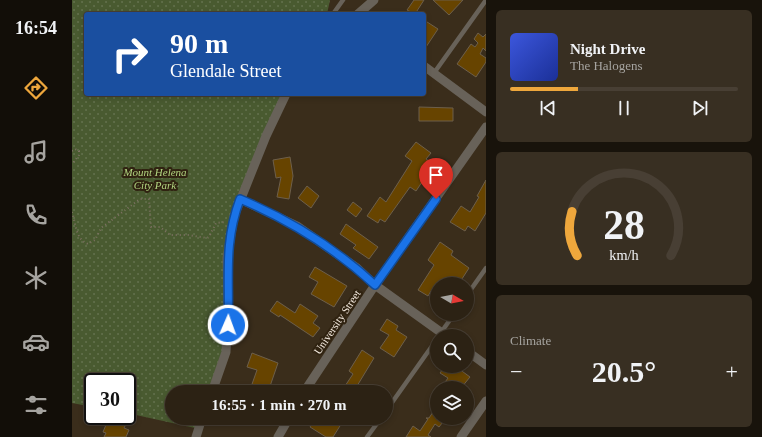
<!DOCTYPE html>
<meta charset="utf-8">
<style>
:root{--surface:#2c2214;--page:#382f22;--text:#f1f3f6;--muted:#a6a4a0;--line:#483f34;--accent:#eea73c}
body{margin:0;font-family:Georgia,serif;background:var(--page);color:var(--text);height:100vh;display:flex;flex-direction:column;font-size:15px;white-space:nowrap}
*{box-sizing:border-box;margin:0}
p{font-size:13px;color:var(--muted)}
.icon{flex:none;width:22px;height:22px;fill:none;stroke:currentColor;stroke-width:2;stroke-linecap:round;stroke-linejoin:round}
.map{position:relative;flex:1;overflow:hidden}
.details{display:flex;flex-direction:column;gap:10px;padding:10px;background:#18130b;width:276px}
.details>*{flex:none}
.hud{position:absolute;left:12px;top:12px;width:342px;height:84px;border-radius:4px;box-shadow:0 2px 6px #0003,0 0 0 1px var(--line);background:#1a4fa0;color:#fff;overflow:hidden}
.needle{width:26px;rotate:100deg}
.fabs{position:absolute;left:358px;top:277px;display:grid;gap:8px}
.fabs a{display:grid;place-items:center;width:44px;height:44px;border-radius:50%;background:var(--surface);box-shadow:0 2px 6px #0003,0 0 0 1px var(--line);font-size:20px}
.speed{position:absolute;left:12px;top:373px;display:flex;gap:8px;font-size:20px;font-weight:700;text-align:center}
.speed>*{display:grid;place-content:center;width:52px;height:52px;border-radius:50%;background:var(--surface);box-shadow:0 2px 6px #0003,0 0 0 1px var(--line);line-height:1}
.speed .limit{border:2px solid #111;border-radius:6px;background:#fff;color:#111}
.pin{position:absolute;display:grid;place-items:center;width:34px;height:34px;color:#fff;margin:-41px -17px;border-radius:50% 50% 50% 0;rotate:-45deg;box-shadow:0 0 4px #0007}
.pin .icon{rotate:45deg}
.me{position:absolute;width:44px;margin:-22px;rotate:2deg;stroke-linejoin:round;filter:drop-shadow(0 0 3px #0008)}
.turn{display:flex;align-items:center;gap:14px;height:84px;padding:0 20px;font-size:18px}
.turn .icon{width:52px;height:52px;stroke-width:2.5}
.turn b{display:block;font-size:28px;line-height:34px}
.big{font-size:30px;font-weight:700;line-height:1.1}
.details .card{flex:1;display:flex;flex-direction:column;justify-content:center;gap:6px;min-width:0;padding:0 14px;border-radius:6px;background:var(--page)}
.details .dial{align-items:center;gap:0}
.dial svg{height:104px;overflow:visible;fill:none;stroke:var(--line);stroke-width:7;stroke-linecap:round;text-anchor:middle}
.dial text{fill:var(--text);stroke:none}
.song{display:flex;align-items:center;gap:12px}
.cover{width:48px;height:48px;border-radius:6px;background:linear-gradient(135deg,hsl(230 70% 55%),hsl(230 70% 35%))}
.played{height:4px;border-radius:2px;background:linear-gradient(90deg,var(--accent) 30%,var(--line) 30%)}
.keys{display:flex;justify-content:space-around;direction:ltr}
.heat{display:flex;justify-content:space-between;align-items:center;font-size:22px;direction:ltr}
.trip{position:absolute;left:93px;top:385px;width:228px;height:40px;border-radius:20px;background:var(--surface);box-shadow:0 2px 6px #0003,0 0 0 1px var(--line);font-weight:700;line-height:40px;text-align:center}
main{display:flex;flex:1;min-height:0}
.menu{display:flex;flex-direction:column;width:72px;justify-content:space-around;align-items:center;background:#120e08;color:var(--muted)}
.menu .icon{width:28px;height:28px}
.menu .selected{color:var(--accent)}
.menu b{font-size:18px;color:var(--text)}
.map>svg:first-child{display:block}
.park{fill:url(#park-dots)}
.building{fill:#674400;stroke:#6d5f4b}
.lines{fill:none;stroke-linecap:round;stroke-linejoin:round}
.path{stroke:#7e7263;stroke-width:2;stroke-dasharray:1 3;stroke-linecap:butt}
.lane{stroke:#686259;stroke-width:4.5}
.street{stroke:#686259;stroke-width:9}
.route-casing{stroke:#114b97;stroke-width:10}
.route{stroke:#1a73e8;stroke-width:7}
.labels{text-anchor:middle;stroke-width:4;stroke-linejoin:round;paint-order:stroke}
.park-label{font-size:11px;font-style:italic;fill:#b2d580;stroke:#302311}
.street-label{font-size:11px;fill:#f4eadf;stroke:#302311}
</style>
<main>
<nav class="menu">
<b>16:54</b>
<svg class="icon selected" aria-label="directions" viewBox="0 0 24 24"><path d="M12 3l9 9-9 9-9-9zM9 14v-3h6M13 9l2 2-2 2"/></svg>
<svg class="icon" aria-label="music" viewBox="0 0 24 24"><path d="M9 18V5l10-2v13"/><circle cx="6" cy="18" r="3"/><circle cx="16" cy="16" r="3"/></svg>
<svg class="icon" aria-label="phone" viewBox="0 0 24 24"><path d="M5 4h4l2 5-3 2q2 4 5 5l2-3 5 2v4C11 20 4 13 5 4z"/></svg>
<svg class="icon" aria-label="climate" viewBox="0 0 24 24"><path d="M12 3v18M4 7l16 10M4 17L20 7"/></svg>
<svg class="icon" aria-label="car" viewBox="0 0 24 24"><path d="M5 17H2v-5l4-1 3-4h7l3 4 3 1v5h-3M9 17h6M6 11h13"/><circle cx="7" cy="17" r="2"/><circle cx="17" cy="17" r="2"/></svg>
<svg class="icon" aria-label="filters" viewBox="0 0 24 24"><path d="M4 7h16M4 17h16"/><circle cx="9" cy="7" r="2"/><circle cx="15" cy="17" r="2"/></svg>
</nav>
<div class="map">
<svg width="414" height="437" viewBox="0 0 414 437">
<defs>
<pattern id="park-dots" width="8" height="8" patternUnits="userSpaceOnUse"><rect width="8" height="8" fill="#495a30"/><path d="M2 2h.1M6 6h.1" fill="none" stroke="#64724e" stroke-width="1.8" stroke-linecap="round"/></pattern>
</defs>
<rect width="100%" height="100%" fill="#3a2d1b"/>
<path class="park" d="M0,0h258l-3,14h-241v80h196l-49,112 -6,28 -4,115 -15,43h-36v26h26l-3,10 -68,-15v-31h-34v25l-21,-4z"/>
<g class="building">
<path d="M342,0h10l-9,14 -8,-4z"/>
<path d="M361,0h30l-14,15z"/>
<path d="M352,20l14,9 -14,21z"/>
<path d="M406,33l5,4 3,-3v17l-3,-3 -3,6 6,4v4l-10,15 -19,-13 14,-20 4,3 3,-4 -4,-4z"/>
<path d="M347,107l34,1v13h-34z"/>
<path d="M344,142l15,11 -5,6 9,6 -8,12 -1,-1 -10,15 -6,-4 -25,35 -5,-3 -2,4 -11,-7 13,-19 6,5 26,-41 -7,-5z"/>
<path d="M218,157l3,19 -4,23 -12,-2 4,-20 -5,1 -3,-18z"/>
<path d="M414,180v33l-11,18 -7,-5 -3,5 -15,-9 11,-16 9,6 9,-15 -2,-1z"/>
<path d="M235,186l12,10 -8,12 -13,-10z"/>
<path d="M281,202l9,7 -6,8 -9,-7z"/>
<path d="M274,224l32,23 -9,12 -16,-11 3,-3 -16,-11z"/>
<path d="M368,242l13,9 -2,4 18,13 -9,14 -6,-4 -3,6h-14v11l-6,-4 -3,5 -10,-6 16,-25 -6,-5z"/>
<path d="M243,267l32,19 -13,21 -23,-13 7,-12 -9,-5z"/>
<path d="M205,301l18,12 5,-9 18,12 -5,7 7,5 -7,9 -33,-22 -1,2 -9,-6z"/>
<path d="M315,319l11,7 -2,4 11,7 -13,20 -14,-9 9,-13 -9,-5z"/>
<path d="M290,350l12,8 -17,28 9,6h-25l12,-18 -4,-3z"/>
<path d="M180,353l26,10 -10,29 -17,-5 6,-17 -10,-3z"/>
<path d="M373,366h10l15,11 -9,11h-20l7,-10 -8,-5z"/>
<path d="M365,406v12h9l-7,9 -4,-3 -7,11 3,2h-25l7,-11 7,5 8,-12 -2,-1h3z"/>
<path d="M244,418h29l-12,19h-7l-16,-10z"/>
<path d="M42,419l12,5 -2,4 5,2 -3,7h-22l2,-4 -3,-1 5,-12 4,2z"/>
</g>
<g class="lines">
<g class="path">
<path d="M0,151l3,-2 4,2v4l-7,9"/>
<path d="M0,212c4,11 3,27 16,32l7,-4 6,-12 39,-29h9l2,28h9l10,8h18l19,3 2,-1 7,-14 9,-1"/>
</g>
<g class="lane">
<path d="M261,14l10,-14"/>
<path d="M362,73l52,-73"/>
<path d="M395,295l19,-27"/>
<path d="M368,334l14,-20"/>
<path d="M314,411l51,-72"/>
<path d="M295,437l14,-19"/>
</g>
<g class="street">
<path d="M286,14l16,-14"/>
<path d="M352,66l62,46"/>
<path d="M168,199l57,27 60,42 18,17 71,51"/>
<path d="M395,351l19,14"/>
<path d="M140,392l14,-40 2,-41 -1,-53 7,-42 32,-80 20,-42"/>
<path d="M232,392l71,-107 111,-158"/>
<path d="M124,437l6,-19"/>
<path d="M206,437l11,-19"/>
<path d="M389,437l25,-36"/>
</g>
</g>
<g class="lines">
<defs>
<path id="route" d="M156,325c2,-46 -5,-80 12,-126 50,21 96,50 135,86l61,-86"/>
</defs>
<use href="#route" class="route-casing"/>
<use href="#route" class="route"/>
</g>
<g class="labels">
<g class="park-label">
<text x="83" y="176">Mount Helena<tspan x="83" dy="13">City Park</tspan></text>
</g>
<g class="street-label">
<text transform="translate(265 322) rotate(-56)" y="4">University Street</text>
</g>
</g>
</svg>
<div class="fabs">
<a><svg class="needle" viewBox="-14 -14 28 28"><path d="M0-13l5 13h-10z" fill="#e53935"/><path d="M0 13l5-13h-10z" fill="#a6a4a0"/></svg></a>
<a><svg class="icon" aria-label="search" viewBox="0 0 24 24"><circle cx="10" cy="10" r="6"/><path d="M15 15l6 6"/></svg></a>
<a><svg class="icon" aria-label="layers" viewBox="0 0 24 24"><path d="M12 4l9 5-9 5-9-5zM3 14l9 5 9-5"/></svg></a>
</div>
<div class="speed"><div class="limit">30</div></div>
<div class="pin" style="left:364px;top:199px;background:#d93025"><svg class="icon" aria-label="arrive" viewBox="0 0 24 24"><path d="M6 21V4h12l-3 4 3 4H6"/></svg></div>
<svg class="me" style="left:156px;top:325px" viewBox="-20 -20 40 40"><circle r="17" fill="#1a73e8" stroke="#fff" stroke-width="3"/><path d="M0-11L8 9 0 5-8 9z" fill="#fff"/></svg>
<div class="trip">16:55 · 1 min · 270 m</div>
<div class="hud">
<div class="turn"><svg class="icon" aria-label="right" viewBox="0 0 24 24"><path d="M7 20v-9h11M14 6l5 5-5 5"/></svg><div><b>90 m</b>Glendale Street</div></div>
</div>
</div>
<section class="details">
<div class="card">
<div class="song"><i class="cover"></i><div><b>Night Drive</b><p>The Halogens</p></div></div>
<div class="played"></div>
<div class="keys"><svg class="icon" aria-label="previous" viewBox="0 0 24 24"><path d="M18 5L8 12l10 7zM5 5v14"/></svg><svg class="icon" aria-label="pause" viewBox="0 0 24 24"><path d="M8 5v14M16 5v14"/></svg><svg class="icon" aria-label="next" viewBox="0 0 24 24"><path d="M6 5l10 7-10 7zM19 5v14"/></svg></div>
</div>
<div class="card dial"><svg viewBox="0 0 100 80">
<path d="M14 69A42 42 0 1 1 86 69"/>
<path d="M14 69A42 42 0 0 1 10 35" stroke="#eea73c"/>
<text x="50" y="56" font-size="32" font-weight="700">28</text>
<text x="50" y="72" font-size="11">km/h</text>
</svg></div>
<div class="card"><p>Climate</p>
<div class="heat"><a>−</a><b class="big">20.5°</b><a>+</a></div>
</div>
</section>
</main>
